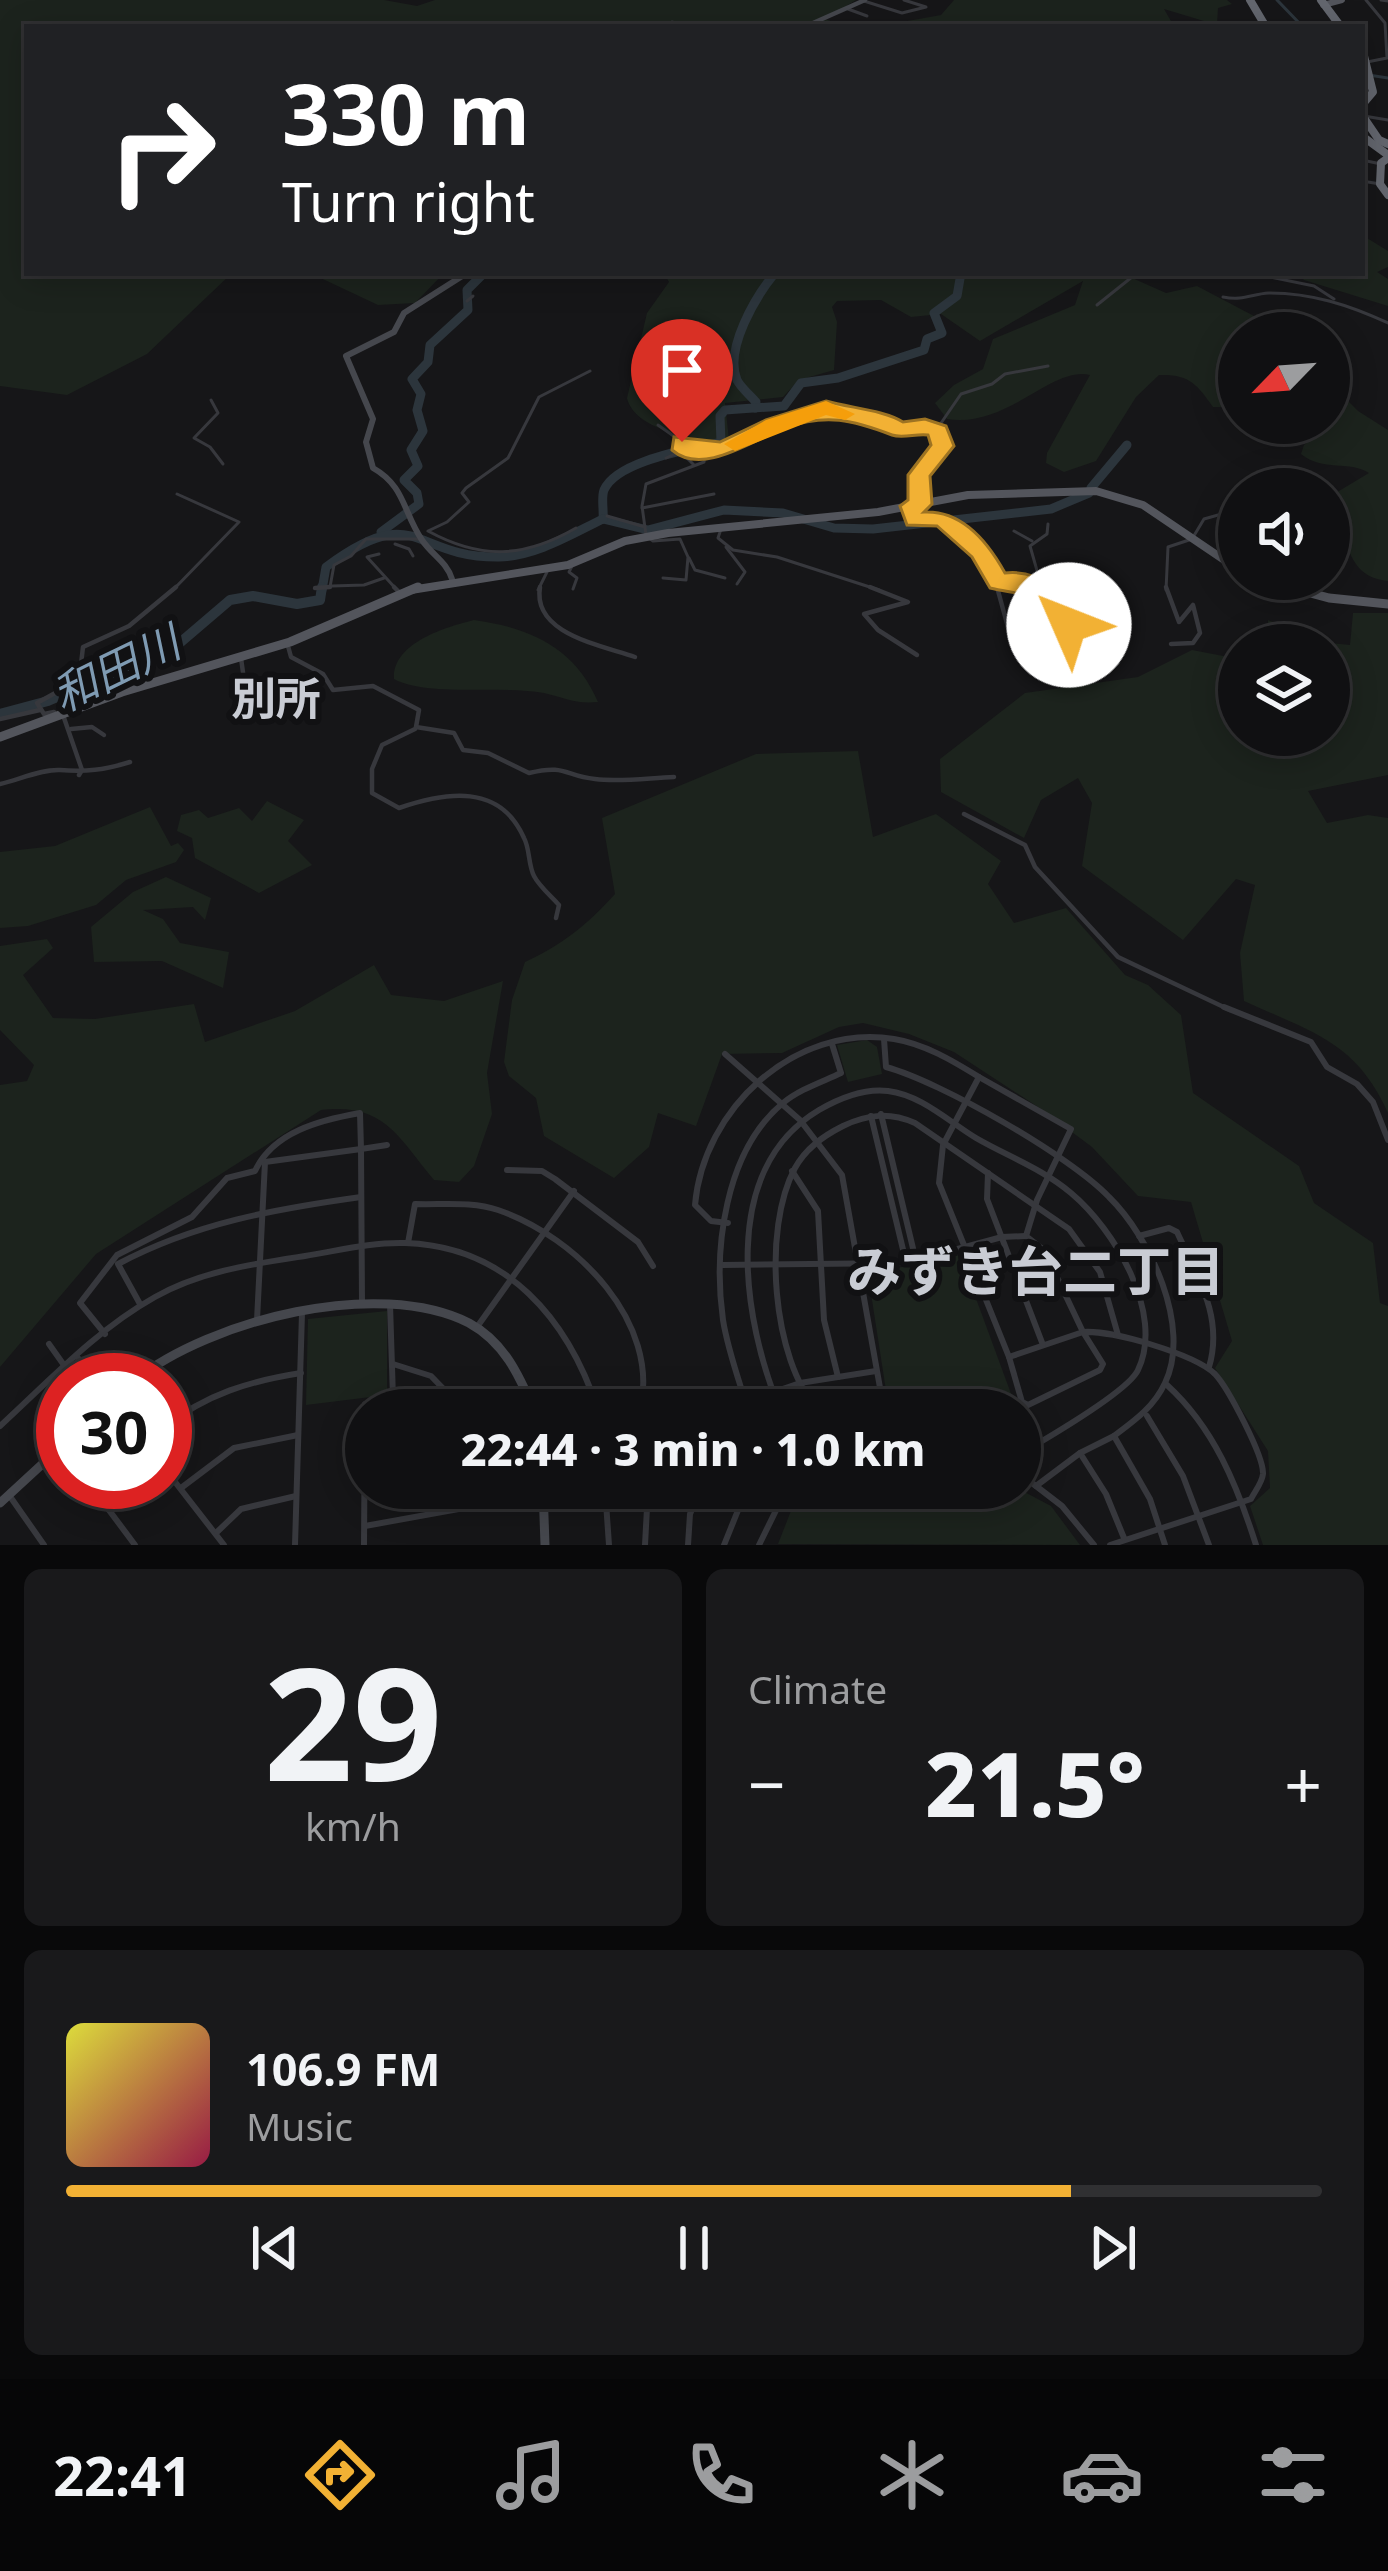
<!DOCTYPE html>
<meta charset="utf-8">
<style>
:root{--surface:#101012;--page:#19191b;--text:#f1f3f6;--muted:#9c9d9f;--line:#303032;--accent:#f2b134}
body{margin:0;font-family:"Noto Sans","Noto Sans JP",sans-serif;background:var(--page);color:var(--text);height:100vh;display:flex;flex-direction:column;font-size:45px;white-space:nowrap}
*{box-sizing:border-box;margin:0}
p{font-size:39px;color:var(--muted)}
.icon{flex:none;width:66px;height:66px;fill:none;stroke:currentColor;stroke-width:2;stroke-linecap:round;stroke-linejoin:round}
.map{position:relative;height:1545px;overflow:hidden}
.sheet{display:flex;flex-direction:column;gap:24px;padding:24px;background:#09090a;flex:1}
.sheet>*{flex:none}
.hud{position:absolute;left:24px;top:24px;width:1341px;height:252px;border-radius:0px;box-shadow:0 6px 30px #0003,0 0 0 3px var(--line);background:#202124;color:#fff;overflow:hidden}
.needle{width:78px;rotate:245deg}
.fabs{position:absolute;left:1218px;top:312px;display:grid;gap:24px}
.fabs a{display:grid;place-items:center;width:132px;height:132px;border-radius:50%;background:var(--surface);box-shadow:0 6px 30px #0003,0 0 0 3px var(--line);font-size:60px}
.speed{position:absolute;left:36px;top:1353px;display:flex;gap:24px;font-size:60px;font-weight:700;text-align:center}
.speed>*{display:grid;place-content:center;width:156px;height:156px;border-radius:50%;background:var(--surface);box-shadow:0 6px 30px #0003,0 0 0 3px var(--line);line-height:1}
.speed .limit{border:18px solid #d22;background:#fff;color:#111}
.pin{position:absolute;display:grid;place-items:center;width:102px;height:102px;color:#fff;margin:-123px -51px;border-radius:50% 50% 50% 0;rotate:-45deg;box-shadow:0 0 12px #0007}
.pin .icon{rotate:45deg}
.me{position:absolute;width:132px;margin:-66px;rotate:314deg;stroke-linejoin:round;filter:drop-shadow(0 0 9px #0008)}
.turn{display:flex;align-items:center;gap:42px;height:252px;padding:0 60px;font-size:54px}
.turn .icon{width:156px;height:156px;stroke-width:2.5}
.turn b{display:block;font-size:84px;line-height:102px}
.big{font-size:90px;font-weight:800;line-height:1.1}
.sheet .widget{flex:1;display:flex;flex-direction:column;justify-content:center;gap:18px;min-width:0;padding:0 42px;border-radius:18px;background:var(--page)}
.sheet .dial{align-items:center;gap:0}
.dial b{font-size:156px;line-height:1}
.song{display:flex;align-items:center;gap:36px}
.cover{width:144px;height:144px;border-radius:18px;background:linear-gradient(135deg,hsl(60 70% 55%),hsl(340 70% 35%))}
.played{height:12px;border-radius:6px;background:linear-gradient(90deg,var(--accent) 80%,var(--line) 80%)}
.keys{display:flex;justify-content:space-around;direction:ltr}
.heat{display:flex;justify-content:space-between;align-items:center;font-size:66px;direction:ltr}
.sheet .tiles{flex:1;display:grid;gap:24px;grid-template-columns:1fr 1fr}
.widget:last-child{grid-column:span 2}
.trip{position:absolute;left:345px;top:1389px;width:696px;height:120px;border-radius:60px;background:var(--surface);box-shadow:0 6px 30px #0003,0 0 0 3px var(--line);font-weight:800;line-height:120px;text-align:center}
.dock{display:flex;height:192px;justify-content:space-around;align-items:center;background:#060607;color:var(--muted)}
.dock .icon{width:84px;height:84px}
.dock .on{color:var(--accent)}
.dock b{font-size:54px;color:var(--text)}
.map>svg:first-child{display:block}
.green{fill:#1c231d}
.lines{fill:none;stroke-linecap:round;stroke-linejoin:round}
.stream{stroke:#2c353c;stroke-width:3}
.river-far1{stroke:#2c353c;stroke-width:9}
.river{stroke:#2c353c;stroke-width:10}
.street-far2{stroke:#37383d;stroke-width:3}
.street-far1{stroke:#37383d;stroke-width:4.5}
.street{stroke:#37383d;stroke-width:6}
.secondary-far2{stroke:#45474d;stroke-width:4.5}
.secondary-far1{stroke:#45474d;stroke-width:6}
.secondary{stroke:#45474d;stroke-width:9}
.primary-far2{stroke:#53555c;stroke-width:6}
.primary-far1{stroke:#53555c;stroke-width:8}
.primary{stroke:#53555c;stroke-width:9}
.highway{stroke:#63666e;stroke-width:8}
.route{fill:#f2b134;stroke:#9d7322;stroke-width:3}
.slow{fill:#f59e0b}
.labels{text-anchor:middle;stroke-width:12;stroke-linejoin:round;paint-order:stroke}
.water-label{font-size:45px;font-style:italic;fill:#7f9bb3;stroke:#111113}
.neighbourhood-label{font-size:45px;font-weight:bold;fill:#c9ccd4;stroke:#111113}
.near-neighbourhood-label{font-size:54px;font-weight:bold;fill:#c9ccd4;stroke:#111113}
</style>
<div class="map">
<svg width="1388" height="1545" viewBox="0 0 1388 1545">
<rect width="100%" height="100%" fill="#161618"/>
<g class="green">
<path d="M0,0h384l33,6 18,-6h421l-31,19 23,8h-821v246h205l-85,81 -80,41 -67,-9z"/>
<path d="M954,0h273l5,4 -14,4 -1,17 -53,-16 7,12 -21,2 22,4h-298l67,-12z"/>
<path d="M1362,235l26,16v16l-11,5 11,7v27l-84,-26 -6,-7h64z"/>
<path d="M310,273h134l-29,30 -37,2z"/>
<path d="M664,273h457l45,20 31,-7 89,47h-47l-1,74h-25c-16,-23 -24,-33 -54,-32l-23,22 -40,64 -32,11 -18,-9 1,-10 43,-78c-39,-9 -83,54 -143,44l-12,-16 19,-18 29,-16 10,-30 82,-34 8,-24 -103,60 -39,-27 -30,3 -30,-17 -44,1 -5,6 5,15 -3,48 -35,10 -16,17 -58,6 4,37c-28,2 -95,-9 -102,-42l20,-85 22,-31z"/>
<path d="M1329,382l29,29 30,19v151c-28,-3 -36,-19 -44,-44l5,-12 -20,-13v-15l40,-24c-20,-13 -46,-1 -68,-19l3,-9 33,-27 -8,-9z"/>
<path d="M1353,613h35v162l-80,16 19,32 41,-8 20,3v295c-32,-72 -77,-81 -144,-112l-4,-48 15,-68 -19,-6 -53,61 -101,-74 10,-63 -14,-25 -37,22 -17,38 -83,-46 -1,-33 85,-66 113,-16 54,-27 47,9v76h90v-90h-62l1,-25 52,22 30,3z"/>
<path d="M474,620c57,8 101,28 124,82 -25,2 -32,-4 -54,-9 -43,-8 -117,4 -150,-14 -2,-36 52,-52 80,-59z"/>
<path d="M858,751l15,86 63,-23 65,47 -13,23 26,39 52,-15 59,67 23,10 33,30 12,78 106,73 15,37 59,40 7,60 8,3v239h-125l-13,-39 20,-18 -2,-37 -53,-83 17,-27 -41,-139 -53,-6 -46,-49 -51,-38 -87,-57 -45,-18 -46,-11 -24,4 -57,26 -60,1 -26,72 -38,-13 -9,34 -35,31 -70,-42 -8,-38 -27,-22 -5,-14 8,-62 13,-38c37,-17 63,-38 90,-68l-13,-76 154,-64z"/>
<path d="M267,801l37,19 -16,21 24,24 -53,28 -64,-35 -3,-20 -15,-7 4,-16 18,-5 9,8 31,-10 13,13z"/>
<path d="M150,807l21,39 7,-3 6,7 -8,12 -50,18 -30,25 -68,21 -28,2v-76l55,-6z"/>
<path d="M166,877l45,21 -6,22 -12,-13 -50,3 20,9 17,24 49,9 -6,36 -61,-27 -68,1 -3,-35 42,-35z"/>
<path d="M47,939l6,9 -30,27 30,43 42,1 99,-15 11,38 90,-31 79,-46 17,30 53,6 59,-20 -16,92 5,41 -18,52 -15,16 -25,-2c-37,-44 -49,-77 -113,-70l-225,144 -96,113v-282l27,-4 7,-16 -34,-35v-84z"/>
<path d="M867,1040l10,7 5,27 -34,8 -11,-37z"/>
<path d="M960,1255l57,155h-128l-21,-136z"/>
<path d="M387,1311v84l-81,10 2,-86z"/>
<path d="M847,1488h170l34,18 29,39 -302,-1 18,-46z"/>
</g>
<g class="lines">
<g class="stream">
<path d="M1277,0l26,27"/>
<path d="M1362,74l26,4"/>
</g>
<g class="river-far1">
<path d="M755,408l1,-6c-6,-7 -15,-14 -19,-22 -13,-31 19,-84 38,-107"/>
<path d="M1091,488l36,-43"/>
<path d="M603,519c1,-9 -2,-21 1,-29 13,-30 88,-41 117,-48l-1,-26 5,-6 59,-4 17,-23 37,-5 86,-28 3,-11 15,-6 -8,-20 23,-17 4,-23"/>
<path d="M603,519l45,11 76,-20 59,3 51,15 39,1 178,-20 38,-16"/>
<path d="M381,532l38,-28 -2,-11 -13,-13 14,-14 -7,-16 12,-19 -6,-21 4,-16 -9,-15 16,-17 2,-17 38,-35 -1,-20 17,-17"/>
<path d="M322,590l4,-23c92,-68 85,-9 173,-10 37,-1 71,-22 104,-38"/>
</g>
<path class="river" d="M0,714l48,-13 127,-54 55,-47 23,-4 44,8 23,-4 2,-13"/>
<g class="street-far2">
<path d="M1366,0l19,23 2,35 -20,4"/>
<path d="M1381,0l7,1"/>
<path d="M864,1l38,12 24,-6 -22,-7"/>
<path d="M848,9l19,7"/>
<path d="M672,22l16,5"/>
<path d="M1364,116l24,4"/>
<path d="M1362,160l19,4"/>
<path d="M1362,181l18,3"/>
<path d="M1251,273l63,13 20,13"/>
<path d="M1223,297c21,4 28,-3 46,-4 43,0 80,12 119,30"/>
<path d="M467,301l6,-5"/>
<path d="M1097,305l40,-32"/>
<path d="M211,400l7,13 -24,25 16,9 13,17"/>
<path d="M658,425l24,17 1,12 11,11"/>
<path d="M666,458l20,-9h37l50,-24 54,-17 28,10 29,2 15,10 26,-5 13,5"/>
<path d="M921,504l-5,-21 27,-37 -4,-20 22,-32 31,-10 13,-10 43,-8"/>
<path d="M911,506l5,14 26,-1 50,47 6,24"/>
<path d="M642,508l72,-14"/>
<path d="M607,516l38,11"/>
<path d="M576,528c-52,30 -95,32 -148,3l19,-9 22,-20 -7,-9 4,-5 42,-30 31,-61 51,-26"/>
<path d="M721,529l-3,9 15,12 44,7 102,33"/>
<path d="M1014,531l18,10"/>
<path d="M646,535l-4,-29 4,-22 58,-22 2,-12"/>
<path d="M648,537l5,4 27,-2 8,18 -2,23 -23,-2"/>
<path d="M395,544l14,5 4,7"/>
<path d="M726,547l19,25 -8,12"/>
<path d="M379,554l-12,3 30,33"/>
<path d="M689,558l6,12 30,8"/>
<path d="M573,564l-4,8 8,6 -4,11"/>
<path d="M998,582l19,-2 22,10"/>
<path d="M332,586l32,-1 20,-7"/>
<path d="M315,588l15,-1 4,-22 17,-9 15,-17h55"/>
<path d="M1032,588l6,-14 -8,-28 17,-12 1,-10"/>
<path d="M173,590l66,-68 -62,-28"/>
<path d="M538,590l9,-18"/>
<path d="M1166,590l2,-43 24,-8 12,-20 35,-10"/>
</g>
<g class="street-far1">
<path d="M394,587l7,7"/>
<path d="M540,587c-8,47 61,58 95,70"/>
<path d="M870,587l38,15 -44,12 14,16 39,25"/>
<path d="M997,587l12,44 19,-21 12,1 16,41 -8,6"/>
<path d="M1032,587l83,36"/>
<path d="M1166,587l13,35 14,-17 7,28 -7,10 -22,1"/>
<path d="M315,588l15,-1"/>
<path d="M1055,599l13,26"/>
<path d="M288,646l3,11 32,17 10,16 40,-4 46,24 -3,17 38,6 9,17 25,3 41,20c38,-9 35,3 66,6 25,3 53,-1 79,-2"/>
<path d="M241,658l4,29"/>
<path d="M54,712l-10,2 -7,-11 49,-27 -5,-12 2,-17 46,-21 47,-39"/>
<path d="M63,715l19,55 -3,5"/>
<path d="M0,719l40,-9"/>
<path d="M71,729l21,-2 12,8"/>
<path d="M415,729l-33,16 -10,24v24l27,15c47,-16 101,-25 125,30 6,11 4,26 10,38 5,10 17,20 25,29l-3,13"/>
<path d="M0,784c18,-4 42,-15 60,-14 26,2 44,0 70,-8"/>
<path d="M964,814l61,31 10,22 83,90 112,53"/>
</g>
<g class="street">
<path d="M1224,1007l87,35 16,25 30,17 16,18 15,38"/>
<path d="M884,1039l2,28c55,15 184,89 223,130 41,40 83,130 56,186 -11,24 -31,38 -51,53l36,63 15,46"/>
<path d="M725,1054l75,66 42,55 42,235"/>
<path d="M979,1077l92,52 -34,71 -11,36 18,14 39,82 -74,25"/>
<path d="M881,1114l35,147"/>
<path d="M871,1116l35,146"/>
<path d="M507,1170l35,1 13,8 83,63 15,24"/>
<path d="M792,1171l26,40 6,109 14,57"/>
<path d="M988,1173l-1,26 56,146"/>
<path d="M728,1223l-17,-2 -16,-16c8,-95 99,-182 199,-166 31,5 59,22 85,38l-36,68 -4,38 70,174 13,45 6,3 72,-35 3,-6 -20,-32c29,-2 111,22 132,42 13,14 49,82 48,100 -1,9 -8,17 -12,25l-141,46"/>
<path d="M1139,1236l30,-8 8,4c20,44 47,85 32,135"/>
<path d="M408,1243l7,-39c27,1 57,-3 83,6 79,27 163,113 142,200"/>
<path d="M722,1265l184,-2 96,-26 23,-1"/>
<path d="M140,1304l-22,-40c77,-41 157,-55 243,-67"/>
<path d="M257,1320l8,-158 96,-13 1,153"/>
<path d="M477,1327l97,-136"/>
<path d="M105,1334l-25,-31 37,-48 75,-38 35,-39 28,-7c18,-39 65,-51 105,-58l1,36 26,-4"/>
<path d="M49,1344l17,24"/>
<path d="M78,1358l17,22"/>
<path d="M393,1364l38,12 33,34"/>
<path d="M1167,1385c47,43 70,100 89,160"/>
<path d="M722,1410l78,-27 76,-12"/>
<path d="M748,1410c-9,-30 -20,-59 -25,-90 -10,-71 2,-169 60,-217 17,-14 39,-21 58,-30l-9,-29"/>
<path d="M780,1410c-37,-90 -62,-240 39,-300 19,-11 45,-22 69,-19 33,4 60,30 88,47 31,18 67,31 95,55 43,36 94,120 67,177 -10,22 -94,70 -118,84"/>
<path d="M818,1410c-46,-50 -56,-181 -23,-242 11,-20 28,-32 48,-42 25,-12 47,-14 72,-3l154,106 31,43 18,63"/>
<path d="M1147,1416l36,60 26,69"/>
<path d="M0,1426c49,-45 96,-96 155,-129 46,-26 98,-33 150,-41 32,-5 66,-14 100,-13 102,3 163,76 193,167"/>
<path d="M165,1427c41,-33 85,-46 136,-54"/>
<path d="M1080,1453l26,41 18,44"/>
<path d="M165,1469l59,76"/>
<path d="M1020,1474l16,12 44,-33 34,-17"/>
<path d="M88,1482l47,63"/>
<path d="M1036,1486l26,20 32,39"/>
<path d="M181,1488l53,-40 64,-13"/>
<path d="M605,1488l4,57"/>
<path d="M9,1495l35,50"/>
<path d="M365,1526l177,-32"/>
<path d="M217,1532l24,-23 55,-13"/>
<path d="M295,1545l7,-232"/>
<path d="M364,1545l1,-141 28,-6 -3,-94"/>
<path d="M645,1545l2,-37 11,-20"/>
<path d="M688,1545l2,-31 11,-26"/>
<path d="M724,1545l23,-57"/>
<path d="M759,1545l28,-57"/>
</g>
<path class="secondary-far2" d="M804,27l61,-27"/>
<path class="secondary-far1" d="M452,579c-5,-17 -20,-24 -30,-39 -19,-28 -17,-54 -49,-72l-7,-26 7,-23 -27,-63 48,-24 10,-19 63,-40"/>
<g class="secondary">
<path d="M135,1380c76,-60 243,-103 334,-57 35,19 50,52 65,87"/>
<path d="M543,1488l2,57"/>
<path d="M0,1503l63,-58"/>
</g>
<path class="primary-far2" d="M1323,5l19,-5"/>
<g class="primary-far1">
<path d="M1260,579l39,11"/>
<path d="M411,590l157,-25 57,-24 43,-8 210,-21 90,-17 128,-4 47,14 96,65"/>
</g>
<g class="primary">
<path d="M1288,587l41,11 59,6"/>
<path d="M0,737l122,-45 168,-50 128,-55"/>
</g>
<g class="highway">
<path d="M1250,0l16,27"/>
<path d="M1321,0l20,27"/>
<path d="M1362,48l11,44 -11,13"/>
<path d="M1362,115l17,25 9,4"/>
<path d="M1362,136l26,19"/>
<path d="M1388,158l-7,5 -1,21 8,11"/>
</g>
</g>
<path class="route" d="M826,401c24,7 58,9 77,21l22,-3 21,7 8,20 -24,30 2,28 -8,8c38,-2 64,30 81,61 37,-4 61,23 76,52l-4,6h-17c-23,-40 -30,-34 -70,-43l-18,-31 -35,-31 -30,-1 -7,-19 8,-6v-25l23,-30 -3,-10c-11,-2 -25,4 -36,0 -39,-15 -66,-22 -107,-7 -31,11 -82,49 -113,22l2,-13 46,5 46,-22z"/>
<path class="slow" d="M826,401l29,13 -10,6 -19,-5 -91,36 -11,-7 42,-24z"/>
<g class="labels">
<g class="water-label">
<text transform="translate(116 669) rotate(-26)" y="16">和田川</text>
</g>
<g class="neighbourhood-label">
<text x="276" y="715">別所</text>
</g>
<g class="near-neighbourhood-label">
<text x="1036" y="1291">みずき台二丁目</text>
</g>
</g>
</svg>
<div class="fabs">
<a><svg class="needle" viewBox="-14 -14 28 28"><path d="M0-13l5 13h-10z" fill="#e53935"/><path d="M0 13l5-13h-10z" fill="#9c9d9f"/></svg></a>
<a><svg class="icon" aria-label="sound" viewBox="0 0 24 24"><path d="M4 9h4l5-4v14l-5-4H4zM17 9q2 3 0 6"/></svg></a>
<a><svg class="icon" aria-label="layers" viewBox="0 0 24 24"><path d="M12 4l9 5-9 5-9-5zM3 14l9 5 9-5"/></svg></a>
</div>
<div class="speed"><div class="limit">30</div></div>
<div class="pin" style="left:682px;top:442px;background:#d93025"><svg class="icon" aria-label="arrive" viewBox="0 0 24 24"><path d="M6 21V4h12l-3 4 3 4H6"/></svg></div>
<svg class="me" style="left:1069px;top:625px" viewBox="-20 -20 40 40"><circle r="19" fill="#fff"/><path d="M0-13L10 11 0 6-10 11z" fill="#f2b134"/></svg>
<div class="trip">22:44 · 3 min · 1.0 km</div>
<div class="hud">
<div class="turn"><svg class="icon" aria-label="right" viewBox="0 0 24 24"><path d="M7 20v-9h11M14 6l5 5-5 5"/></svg><div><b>330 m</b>Turn right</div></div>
</div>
</div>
<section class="sheet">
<div class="tiles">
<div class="widget dial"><b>29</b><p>km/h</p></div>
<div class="widget"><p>Climate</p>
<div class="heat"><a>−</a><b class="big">21.5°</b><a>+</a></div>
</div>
<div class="widget">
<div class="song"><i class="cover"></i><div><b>106.9 FM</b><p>Music</p></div></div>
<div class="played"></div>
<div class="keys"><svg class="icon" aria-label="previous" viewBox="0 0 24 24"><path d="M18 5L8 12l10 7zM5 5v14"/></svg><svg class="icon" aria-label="pause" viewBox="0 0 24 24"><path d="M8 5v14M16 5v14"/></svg><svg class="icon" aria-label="next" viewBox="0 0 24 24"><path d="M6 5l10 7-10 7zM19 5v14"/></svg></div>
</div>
</div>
</section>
<nav class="dock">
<b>22:41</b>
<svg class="icon on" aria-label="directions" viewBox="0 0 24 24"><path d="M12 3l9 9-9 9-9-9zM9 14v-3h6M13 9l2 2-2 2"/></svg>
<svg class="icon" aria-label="music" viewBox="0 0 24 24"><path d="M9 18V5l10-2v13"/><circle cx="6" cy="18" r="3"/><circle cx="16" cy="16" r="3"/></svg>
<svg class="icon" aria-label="phone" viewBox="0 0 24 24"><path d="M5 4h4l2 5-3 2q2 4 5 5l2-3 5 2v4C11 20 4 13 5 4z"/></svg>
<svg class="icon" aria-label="climate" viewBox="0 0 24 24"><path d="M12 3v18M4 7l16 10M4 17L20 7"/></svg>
<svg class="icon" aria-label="car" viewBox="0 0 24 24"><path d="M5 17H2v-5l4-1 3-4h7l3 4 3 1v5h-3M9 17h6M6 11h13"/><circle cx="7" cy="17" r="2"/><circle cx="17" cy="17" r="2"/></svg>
<svg class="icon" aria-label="filters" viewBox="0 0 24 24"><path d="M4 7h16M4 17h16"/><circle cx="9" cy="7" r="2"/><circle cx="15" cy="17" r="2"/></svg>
</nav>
